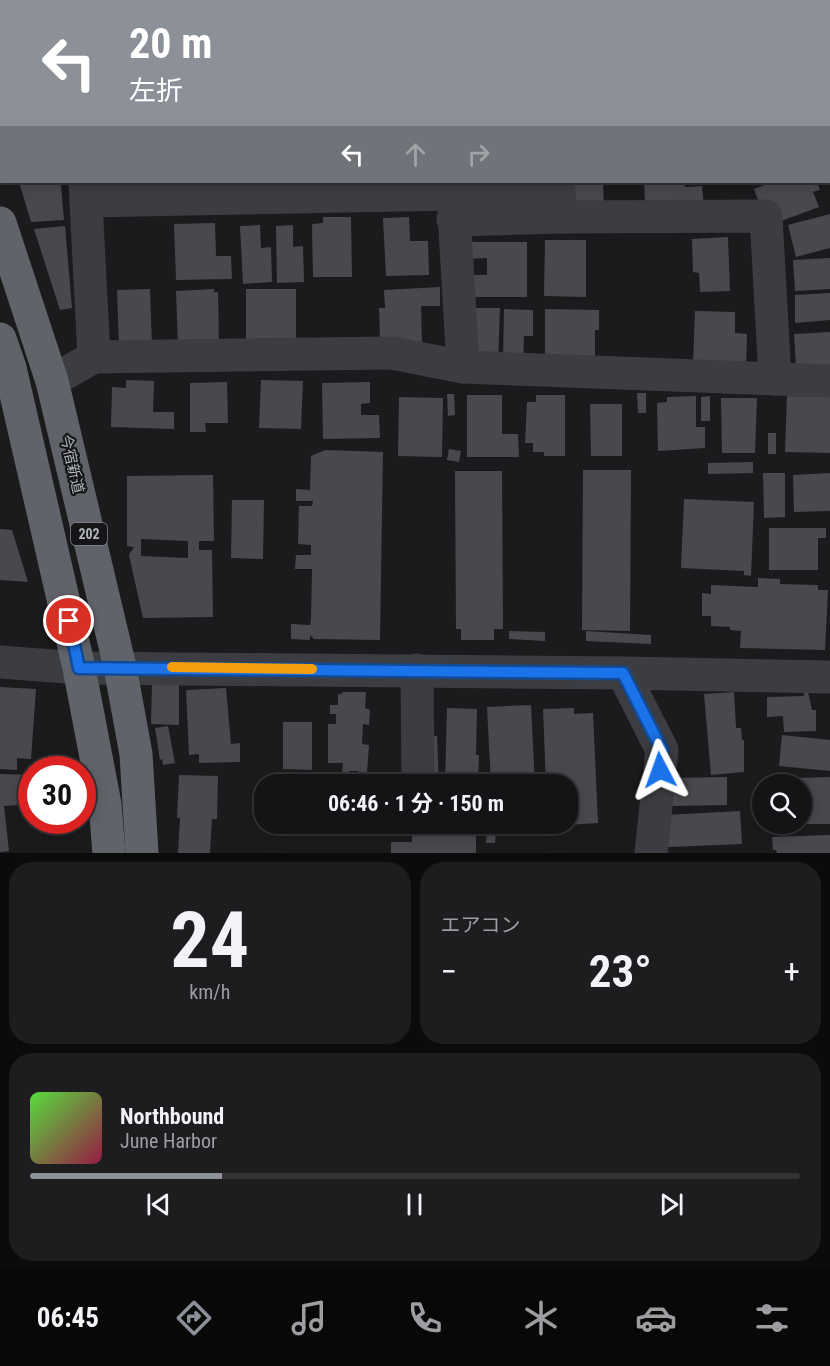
<!DOCTYPE html>
<html lang="ja">
<meta charset="utf-8">
<style>
:root{--surface:#141416;--page:#1d1d1f;--text:#f1f3f6;--muted:#9d9ea1;--line:#333335;--accent:#8c9099}
body{margin:0;font-family:"Roboto Condensed","Noto Sans JP",sans-serif;background:var(--page);color:var(--text);height:100vh;display:flex;flex-direction:column;font-size:22px;white-space:nowrap}
*{box-sizing:border-box;margin:0}
p{font-size:20px;color:var(--muted)}
.icon{flex:none;width:33px;height:33px;fill:none;stroke:currentColor;stroke-width:2;stroke-linecap:round;stroke-linejoin:round}
.map{position:relative;height:853px;overflow:hidden}
.details{display:flex;flex-direction:column;gap:9px;padding:9px;background:#0b0b0c;flex:1}
.details>*{flex:none}
.top-card{position:absolute;left:0px;top:0px;width:831px;height:183px;box-shadow:0 3px 15px #0003,0 0 0 2px var(--line);background:#8c9099;color:#fff;overflow:hidden}
.fabs{position:absolute;left:752px;top:774px;display:grid;gap:12px}
.fabs a{display:grid;place-items:center;width:60px;height:60px;border-radius:50%;background:var(--surface);box-shadow:0 3px 15px #0003,0 0 0 2px var(--line);font-size:30px}
.speed{position:absolute;left:18px;top:756px;display:flex;gap:12px;font-size:30px;font-weight:700;text-align:center}
.speed>*{display:grid;place-content:center;width:78px;height:78px;border-radius:50%;background:var(--surface);box-shadow:0 3px 15px #0003,0 0 0 2px var(--line);line-height:1}
.speed .limit{border:9px solid #d22;background:#fff;color:#111}
.pin{position:absolute;display:grid;place-items:center;width:51px;height:51px;color:#fff;margin:-26px;border:3px solid #fff;border-radius:50%;box-shadow:0 2px 6px #0007}
.me{position:absolute;width:66px;margin:-33px;rotate:356deg;stroke-linejoin:round;filter:drop-shadow(0 0 4px #0008)}
.turn{display:flex;align-items:center;gap:21px;height:126px;padding:0 30px;font-size:27px}
.turn .icon{width:78px;height:78px;stroke-width:2.5}
.turn b{display:block;font-size:42px;line-height:51px}
.lanes{display:flex;align-items:center;height:57px;padding:0 30px;background:#0003;justify-content:center;gap:30px;direction:ltr}
.lanes .off{opacity:.35}
.big{font-size:45px;font-weight:700;line-height:1.1}
.details .widget{flex:1;display:flex;flex-direction:column;justify-content:center;gap:9px;min-width:0;padding:0 21px;border-radius:24px;background:var(--page)}
.details .dial{align-items:center;gap:0}
.dial b{font-size:78px;line-height:1}
.song{display:flex;align-items:center;gap:18px}
.cover{width:72px;height:72px;border-radius:9px;background:linear-gradient(135deg,hsl(110 70% 55%),hsl(340 70% 35%))}
.played{height:6px;border-radius:3px;background:linear-gradient(90deg,var(--accent) 25%,var(--line) 25%)}
.keys{display:flex;justify-content:space-around;direction:ltr}
.heat{display:flex;justify-content:space-between;align-items:center;font-size:33px;direction:ltr}
.details .tiles{flex:1;display:grid;gap:9px;grid-template-columns:1fr 1fr}
.widget:last-child{grid-column:span 2}
.trip{position:absolute;left:254px;top:774px;width:324px;height:60px;border-radius:24px;background:var(--surface);box-shadow:0 3px 15px #0003,0 0 0 2px var(--line);font-weight:700;line-height:60px;text-align:center}
.tabs{display:flex;height:96px;justify-content:space-around;align-items:center;background:#080809;color:var(--muted)}
.tabs .icon{width:42px;height:42px}
.tabs .selected{color:var(--accent)}
.tabs b{font-size:27px;color:var(--text)}
.map>svg:first-child{display:block}
.building{fill:#48494d;fill-rule:evenodd}
.lines{fill:none;stroke-linecap:round;stroke-linejoin:round}
.minor{stroke:#3c3d42;stroke-width:33}
.tertiary{stroke:#3c3d42;stroke-width:33}
.trunk{stroke:#60646a;stroke-width:33}
.route-casing{stroke:#114b97;stroke-width:15}
.route{stroke:#1a73e8;stroke-width:10}
.slow{stroke:#f59e0b;stroke-width:10}
.labels{text-anchor:middle;stroke-width:4.5;stroke-linejoin:round;paint-order:stroke}
.shield{fill:#161618;stroke:#80858b;stroke-width:1.5}
.shield-label{font-size:14px;font-weight:bold;fill:#aeb4bc}
.street-label{font-size:15px;fill:#aeb4bc;stroke:#161618}
</style>
<div class="map">
<svg width="830" height="853" viewBox="0 0 830 853">
<rect width="100%" height="100%" fill="#1b1b1d"/>
<g class="building">
<path d="M19,182h34l8,3 3,35 -33,2z"/>
<path d="M110,182h34l1,4 -35,1z"/>
<path d="M561,182h42l1,26 -29,1z"/>
<path d="M644,182h40l1,5 17,-1 2,20 -44,-1 -1,-5 -14,1z"/>
<path d="M764,182h53l3,8 -7,2 6,15 -46,17 -9,-8 -10,-27 11,-4z"/>
<path d="M830,214v34l-34,9 -8,-32z"/>
<path d="M323,217h28l1,60h-39l-1,-53 11,-1z"/>
<path d="M409,217l1,24h18l1,34 -43,1 -3,-58z"/>
<path d="M215,223l1,33h15l1,23 -56,1 -2,-56z"/>
<path d="M260,225l1,23 10,-1 1,35 -29,2 -3,-58z"/>
<path d="M293,225v22l10,-1 1,36 -27,1 -1,-57z"/>
<path d="M65,226l7,82 -12,2 -26,-81z"/>
<path d="M728,237l2,54 -30,1 -1,-19 -6,-1 -1,-33z"/>
<path d="M545,240h41v57l-42,-1z"/>
<path d="M467,242h60v55h-58l-1,-22h19v-17l-20,1z"/>
<path d="M830,258v31l-35,2 -2,-31z"/>
<path d="M440,287v19h-19l1,37 -42,-2 -1,-33h6l-1,-18z"/>
<path d="M150,289l2,57 -33,1 -2,-57z"/>
<path d="M214,289v3h4l1,51 -41,2 -2,-54z"/>
<rect x="246" y="289" width="50" height="59"/>
<path d="M830,293v27l-35,3v-28z"/>
<path d="M468,308h32l-2,56 -29,-7z"/>
<path d="M504,309l29,1v26h-9l-1,24h-20z"/>
<path d="M545,309l54,1v20h-4v30h-50z"/>
<path d="M695,311l40,1v21l12,1 -1,32 -53,-1z"/>
<path d="M830,332v33l-34,2 -2,-33z"/>
<path d="M126,380l28,1 -1,31h21v17l-63,-2 1,-40 14,1z"/>
<path d="M261,380l42,1 -2,48 -42,-1z"/>
<path d="M227,382l1,41h-23l1,9h-16v-49z"/>
<path d="M370,382v21l-9,1v11h18l1,23 -57,1 -1,-56z"/>
<path d="M637,393h9v20h-8z"/>
<path d="M447,394h7l1,21 -7,1z"/>
<path d="M467,395h35v39h16l1,23h-52z"/>
<path d="M536,395h29v61h-21v-4h-11v-9h-8l2,-41h9z"/>
<path d="M696,396v31h9v21l-47,3 -1,-48 10,-1v-5z"/>
<path d="M710,396v25h-9v-24z"/>
<path d="M787,396l43,1v56l-45,-1z"/>
<path d="M399,397l44,1 -1,59 -44,-1z"/>
<path d="M721,398h36l-2,55h-33z"/>
<path d="M590,404h32v52h-31z"/>
<rect x="768" y="433" width="8" height="21"/>
<path d="M449,449l12,2 -2,11 -12,-2z"/>
<path d="M325,450l58,2 -3,188 -66,-1 -4,-4v5l-19,-1v-15l19,1 1,-5 1,-51h-17l1,-14h15v-10l-13,-1 1,-38h13l1,-5h-17v-12l14,1 1,-34z"/>
<path d="M753,462v11l-45,1v-11z"/>
<path d="M583,470h48l-1,161 -48,-1z"/>
<path d="M455,471h47l1,158h-9v11h-33v-11h-5z"/>
<path d="M763,473h22v44l-21,1z"/>
<path d="M830,473v38l-36,1 -1,-37z"/>
<path d="M213,475l1,66h-15v9h13l1,67 -70,1 -14,-63 5,-8 -7,-1v-70zM141,539l47,2v17l-47,-2z"/>
<path d="M684,499l70,3 -3,74 -7,-1v-4l-63,-3z"/>
<path d="M232,500h32l-1,59 -32,-1z"/>
<path d="M769,528h57v10h-8v32h-49z"/>
<path d="M0,529l12,1 16,52 -28,-2z"/>
<path d="M758,578l22,1v5l38,1v5h10l-3,60 -85,-2 1,-17 -11,-1v-3l-19,-1v-10h-9v-23l9,1v-9l47,2z"/>
<path d="M509,631l36,1v9l-36,-2z"/>
<path d="M586,631l65,4v9l-65,-3z"/>
<path d="M152,681l27,1v43l-28,-1z"/>
<path d="M0,687l36,2 -5,70 -14,-1v12l-17,-1z"/>
<path d="M226,688l5,56 9,-1v19l-41,1v-9l-10,1 -3,-65z"/>
<path d="M804,691l4,1 4,18h4v21l-32,1 -1,-16 -16,1v-20l37,-1z"/>
<path d="M342,692h24l-1,16 5,2 -1,15 -6,-1 -1,20 7,1 -2,27 38,5 -4,7h-44l1,-13h-9l-1,13h-7l2,-21h-15v-39h8v-10h-6v-9h8v-11h4z"/>
<path d="M734,692l2,36h5l1,12h2v32l-33,3 -7,-81z"/>
<path d="M531,705l4,79h-44l-4,-77z"/>
<path d="M447,708l30,1 -1,46h3l-1,29h-33z"/>
<path d="M574,708v6l19,-1 5,110 -31,2v-41h-21l-3,-75z"/>
<path d="M283,722h29v48l-29,-1z"/>
<path d="M168,726l7,37 -12,2 -1,-6 -2,1 -5,-32z"/>
<path d="M782,735l48,5v31l-51,-5z"/>
<path d="M429,736h8l2,48h-8z"/>
<path d="M0,774l32,1v29l-28,2 5,45 -9,1z"/>
<path d="M179,775l39,1 -1,43h-5l-2,34h-32l2,-35h-3z"/>
<path d="M727,777v28l-56,1 -1,-28z"/>
<path d="M830,777v47h-29v-40h-5v-6z"/>
<path d="M740,811l2,33 -74,3 -2,-32z"/>
<path d="M412,828l64,1v24h-85v-11h21z"/>
<path d="M487,831h9l-1,12h-9z"/>
<path d="M830,835v18h-53l-1,-3h-3l-1,-13z"/>
</g>
<g class="lines">
<g class="minor">
<path d="M76,0v2"/>
<path d="M0,155h2"/>
<path d="M86,201l367,-7"/>
<path d="M560,217l206,-1 9,163"/>
<path d="M453,220l107,-3 -1,-29 -106,6 10,173"/>
<path d="M94,357l298,-4 71,14 367,14"/>
<path d="M52,381l42,-24 -9,-175"/>
<path d="M417,670l1,114"/>
<path d="M623,673l39,77 -11,103"/>
</g>
<path class="tertiary" d="M0,662l79,6 544,5 207,4"/>
<g class="trunk">
<path d="M0,223l52,158 68,286 16,87 6,99"/>
<path d="M0,339l10,29 69,300 26,136 4,49"/>
</g>
</g>
<g class="lines">
<defs>
<path id="route" d="M69,621l10,47 544,5 39,77 -2,20"/>
</defs>
<use href="#route" class="route-casing"/>
<use href="#route" class="route"/>
<path class="slow" d="M172,667l140,2"/>
</g>
<g class="labels">
<rect class="shield" x="71" y="523" width="36" height="22" rx="4.5"/>
<g class="shield-label">
<text x="89" y="539">202</text>
</g>
<g class="street-label">
<text transform="translate(72 464) rotate(77)" y="5">今宿新道</text>
</g>
</g>
</svg>
<div class="fabs">
<a><svg class="icon" aria-label="search" viewBox="0 0 24 24"><circle cx="10" cy="10" r="6"/><path d="M15 15l6 6"/></svg></a>
</div>
<div class="speed"><div class="limit">30</div></div>
<div class="pin" style="left:69px;top:621px;background:#d93025"><svg class="icon" aria-label="arrive" viewBox="0 0 24 24"><path d="M6 21V4h12l-3 4 3 4H6"/></svg></div>
<svg class="me" style="left:660px;top:770px" viewBox="-20 -20 40 40"><path d="M0-17L14 15 0 8-14 15z" fill="#1a73e8" stroke="#fff" stroke-width="4"/></svg>
<div class="trip">06:46 · 1 分 · 150 m</div>
<div class="top-card">
<div class="turn"><svg class="icon" aria-label="left" viewBox="0 0 24 24"><path d="M17 20v-9H6M10 6l-5 5 5 5"/></svg><div><b>20 m</b>左折</div></div>
<div class="lanes"><svg class="icon" aria-label="left" viewBox="0 0 24 24"><path d="M17 20v-9H6M10 6l-5 5 5 5"/></svg><svg class="icon off" aria-label="ahead" viewBox="0 0 24 24"><path d="M12 20V5M6 11l6-6 6 6"/></svg><svg class="icon off" aria-label="right" viewBox="0 0 24 24"><path d="M7 20v-9h11M14 6l5 5-5 5"/></svg></div>
</div>
</div>
<section class="details">
<div class="tiles">
<div class="widget dial"><b>24</b><p>km/h</p></div>
<div class="widget"><p>エアコン</p>
<div class="heat"><a>−</a><b class="big">23°</b><a>+</a></div>
</div>
<div class="widget">
<div class="song"><i class="cover"></i><div><b>Northbound</b><p>June Harbor</p></div></div>
<div class="played"></div>
<div class="keys"><svg class="icon" aria-label="previous" viewBox="0 0 24 24"><path d="M18 5L8 12l10 7zM5 5v14"/></svg><svg class="icon" aria-label="pause" viewBox="0 0 24 24"><path d="M8 5v14M16 5v14"/></svg><svg class="icon" aria-label="next" viewBox="0 0 24 24"><path d="M6 5l10 7-10 7zM19 5v14"/></svg></div>
</div>
</div>
</section>
<nav class="tabs">
<b>06:45</b>
<svg class="icon selected" aria-label="directions" viewBox="0 0 24 24"><path d="M12 3l9 9-9 9-9-9zM9 14v-3h6M13 9l2 2-2 2"/></svg>
<svg class="icon" aria-label="music" viewBox="0 0 24 24"><path d="M9 18V5l10-2v13"/><circle cx="6" cy="18" r="3"/><circle cx="16" cy="16" r="3"/></svg>
<svg class="icon" aria-label="phone" viewBox="0 0 24 24"><path d="M5 4h4l2 5-3 2q2 4 5 5l2-3 5 2v4C11 20 4 13 5 4z"/></svg>
<svg class="icon" aria-label="climate" viewBox="0 0 24 24"><path d="M12 3v18M4 7l16 10M4 17L20 7"/></svg>
<svg class="icon" aria-label="car" viewBox="0 0 24 24"><path d="M5 17H2v-5l4-1 3-4h7l3 4 3 1v5h-3M9 17h6M6 11h13"/><circle cx="7" cy="17" r="2"/><circle cx="17" cy="17" r="2"/></svg>
<svg class="icon" aria-label="filters" viewBox="0 0 24 24"><path d="M4 7h16M4 17h16"/><circle cx="9" cy="7" r="2"/><circle cx="15" cy="17" r="2"/></svg>
</nav>
